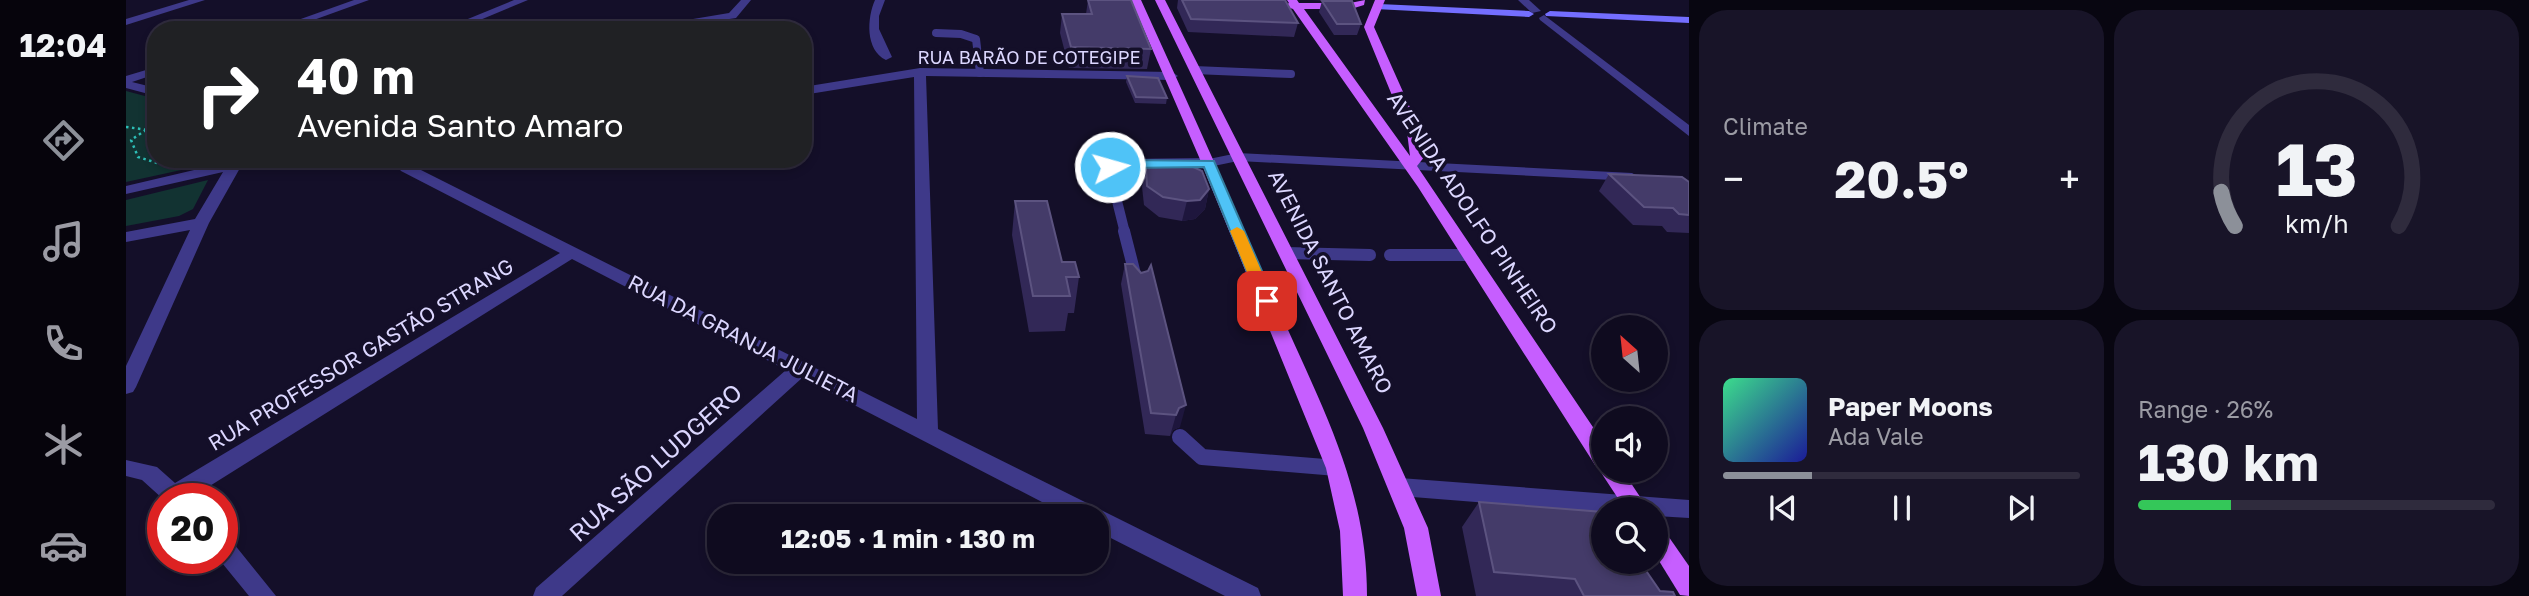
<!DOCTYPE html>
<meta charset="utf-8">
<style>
:root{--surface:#0f0b1f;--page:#181428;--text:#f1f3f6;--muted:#9b9ba4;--line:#2f2b3d;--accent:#8c9099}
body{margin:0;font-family:"Golos Text",sans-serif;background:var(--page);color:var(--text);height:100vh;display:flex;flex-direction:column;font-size:26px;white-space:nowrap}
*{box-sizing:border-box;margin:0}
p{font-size:23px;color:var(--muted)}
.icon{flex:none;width:38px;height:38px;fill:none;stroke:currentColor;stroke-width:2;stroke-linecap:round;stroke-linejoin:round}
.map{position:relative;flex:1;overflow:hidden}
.panel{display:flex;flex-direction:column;gap:10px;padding:10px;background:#080611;width:840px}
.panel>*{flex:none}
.hud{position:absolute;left:21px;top:21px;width:665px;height:147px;border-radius:28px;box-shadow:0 4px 10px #0003,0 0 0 2px var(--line);background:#202124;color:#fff;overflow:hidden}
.needle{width:46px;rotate:333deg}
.tools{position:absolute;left:1465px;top:315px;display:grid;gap:14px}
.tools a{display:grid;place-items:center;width:77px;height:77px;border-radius:50%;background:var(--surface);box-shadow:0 4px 10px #0003,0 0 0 2px var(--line);font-size:35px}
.speed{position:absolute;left:21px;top:483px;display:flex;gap:14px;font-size:35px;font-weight:700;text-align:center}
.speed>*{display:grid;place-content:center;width:91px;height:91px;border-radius:50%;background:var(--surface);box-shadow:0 4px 10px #0003,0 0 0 2px var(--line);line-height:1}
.speed .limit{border:10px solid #d22;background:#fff;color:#111}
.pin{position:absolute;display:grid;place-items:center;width:60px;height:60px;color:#fff;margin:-30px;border-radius:14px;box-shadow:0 4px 10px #0006}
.me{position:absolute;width:77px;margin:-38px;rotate:84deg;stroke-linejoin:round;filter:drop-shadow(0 0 5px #0008)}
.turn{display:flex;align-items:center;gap:24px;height:147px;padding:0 35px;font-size:32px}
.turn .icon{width:91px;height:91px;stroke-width:2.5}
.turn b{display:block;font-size:49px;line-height:60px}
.big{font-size:52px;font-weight:700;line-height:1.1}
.panel .card{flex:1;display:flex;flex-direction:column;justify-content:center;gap:10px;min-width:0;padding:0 24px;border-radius:28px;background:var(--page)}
.panel .dial{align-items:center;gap:0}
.dial svg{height:182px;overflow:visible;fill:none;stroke:var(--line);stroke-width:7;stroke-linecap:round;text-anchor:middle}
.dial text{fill:var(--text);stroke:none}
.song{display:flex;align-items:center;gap:21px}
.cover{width:84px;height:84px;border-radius:10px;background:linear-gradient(135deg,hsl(150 70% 55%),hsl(240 70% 35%))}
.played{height:7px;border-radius:4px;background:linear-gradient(90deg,var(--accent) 25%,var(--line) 25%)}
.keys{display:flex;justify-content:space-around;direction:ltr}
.heat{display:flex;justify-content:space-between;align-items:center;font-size:38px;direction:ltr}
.charge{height:10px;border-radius:5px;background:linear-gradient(90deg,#34c759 26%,var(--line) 0)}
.panel .tiles{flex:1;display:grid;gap:10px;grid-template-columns:repeat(2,1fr)}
.trip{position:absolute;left:581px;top:504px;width:402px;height:70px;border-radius:28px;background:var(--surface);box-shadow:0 4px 10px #0003,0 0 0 2px var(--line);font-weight:700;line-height:70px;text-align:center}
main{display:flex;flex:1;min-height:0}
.menu{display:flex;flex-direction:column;width:126px;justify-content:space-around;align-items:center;background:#06040c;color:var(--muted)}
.menu .icon{width:49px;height:49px}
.menu .active{color:var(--accent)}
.menu b{font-size:32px;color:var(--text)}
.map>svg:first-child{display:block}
.green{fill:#123332}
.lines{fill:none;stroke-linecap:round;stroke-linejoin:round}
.path{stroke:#2dbeb7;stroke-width:2.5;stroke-dasharray:2.5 3.5;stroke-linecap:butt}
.lane-far3{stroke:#3e3989;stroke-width:8}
.lane-far2{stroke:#3e3989;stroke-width:10}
.lane-far1{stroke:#3e3989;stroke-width:12}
.lane{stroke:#3e3989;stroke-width:16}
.street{fill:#3e3989;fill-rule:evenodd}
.secondary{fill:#746eff;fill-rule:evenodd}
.primary{fill:#c65eff;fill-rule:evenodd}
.wall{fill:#322857}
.shaded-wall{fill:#1e163d}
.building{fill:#443b69;stroke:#5c5380;stroke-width:2}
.route{fill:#4fc3f7;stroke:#337fa1;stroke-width:2}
.slow{fill:#f59e0b}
.labels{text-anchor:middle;stroke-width:7;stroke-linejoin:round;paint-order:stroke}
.far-street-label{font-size:18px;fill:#dcd7ff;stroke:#140f29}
.street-label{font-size:21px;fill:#dcd7ff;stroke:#140f29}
.near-street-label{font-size:24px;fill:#dcd7ff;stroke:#140f29}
</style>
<main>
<nav class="menu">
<b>12:04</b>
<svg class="icon active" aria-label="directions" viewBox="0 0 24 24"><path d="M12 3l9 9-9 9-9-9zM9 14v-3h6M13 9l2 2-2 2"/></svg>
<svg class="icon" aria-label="music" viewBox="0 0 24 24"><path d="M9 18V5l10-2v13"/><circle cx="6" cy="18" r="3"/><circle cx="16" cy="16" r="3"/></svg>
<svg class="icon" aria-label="phone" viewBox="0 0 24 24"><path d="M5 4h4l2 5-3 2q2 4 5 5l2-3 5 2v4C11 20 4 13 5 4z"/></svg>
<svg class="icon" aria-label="climate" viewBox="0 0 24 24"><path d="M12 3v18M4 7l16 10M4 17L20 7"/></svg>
<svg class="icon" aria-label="car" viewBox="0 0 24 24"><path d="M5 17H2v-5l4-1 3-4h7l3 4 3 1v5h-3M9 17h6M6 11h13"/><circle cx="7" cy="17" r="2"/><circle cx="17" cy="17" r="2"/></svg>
</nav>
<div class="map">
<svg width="1563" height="596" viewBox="0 0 1563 596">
<rect width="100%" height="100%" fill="#140f29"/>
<g class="green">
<path d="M0,91l30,8v60h76l-106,23z"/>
<path d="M82,180l-15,29 -14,7 -53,10v-26z"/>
</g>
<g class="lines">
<g class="path">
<path d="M0,127l30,4"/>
<path d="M20,130l-15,10 7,17 29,9"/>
</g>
<g class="lane-far3">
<path d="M810,33l25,1 15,5 4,34"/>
<path d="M1068,70l97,4"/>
</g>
<path class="lane-far2" d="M999,233l-16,-64 13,-5 87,-1"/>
<g class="lane-far1">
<path d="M998,231l12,47"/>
<path d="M1160,253l84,2"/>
<path d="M1264,255h80"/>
</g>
<path class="lane" d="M1054,437l22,20 135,11"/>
<g class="street">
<path d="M63,0h16l-79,25v-6z"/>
<path d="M228,0h15l-83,30h-16z"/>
<path d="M388,0h14l-72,30h-15z"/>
<path d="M615,0h10l-15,18 -79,12h-30l102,-17z"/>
<path d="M749,0h10l-6,16v13l13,28 -6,3c-21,-10 -19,-42 -11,-60z"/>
<path d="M1392,0h11l12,11 -9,2z"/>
<path d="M1418,15l145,110v11l-149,-116 -1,-2z"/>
<path d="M30,67v7l-24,8 24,6v8l-30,-8v-12z"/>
<path d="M794,68l252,4 6,4 -6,4 -246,-4 12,353 320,159 3,8h-36l-128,-65v-15h-28l-267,-138 -240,218h-29l3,-8 250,-218 -214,-111 -383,240h-26l-21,-19 -16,-4v-16l31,7 18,16 385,-230 -159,-82 -10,-12h15l5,6 506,254 -3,-342 -111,18v-8z"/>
<path d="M1112,153l394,20 7,4 -7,4 -394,-20 -29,6 -7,-4 2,-3z"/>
<path d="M115,159h27l-28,9 -31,55 -73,164 -3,5 -7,2v-28l64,-136 -64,12v-10l69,-13 28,-47 -97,22v-8z"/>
<path d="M1274,478l289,22v18l-33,-2v-7h-53v3l-203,-16 -8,-3 -3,-6 3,-6z"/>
<path d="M96,536l8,3 46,57h-27l-31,-38h4z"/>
</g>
<g class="secondary">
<path d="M1253,4l150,7 5,3 -5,3 -154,-8 -1,-2z"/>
<path d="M1424,11l139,6v6l-143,-7 -1,-2z"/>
</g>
<g class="primary">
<path d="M1005,0h10c46,101 92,203 136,305 43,99 90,180 90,291h-24l-3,-65 -14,-63 -127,-311z"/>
<path d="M1029,0h10l218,428 45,100 13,68h-24l-13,-68 -41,-100z"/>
<path d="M1161,0h10l2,3h51l15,-3 -1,5 -13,4h-47l106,147 -3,-24 -43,-105 11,-27h10l-11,27 47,105 4,24 -8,10 186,276v29h20l25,38h-23l-25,-38 2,-4 -7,-2 -177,-278 -125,-178 -9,-3 5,-3z"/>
<path d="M1530,527l8,3 25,36v30l-9,-1 -24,-39z"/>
</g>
</g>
<g class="wall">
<path d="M962,0h43l20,49 -4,20 -78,-1 -9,-35 2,-19h24z"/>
<path d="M1052,0h107l13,23 -4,14 -106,-5 -11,-24z"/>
<path d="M1184,0h35v1l16,23 -4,11h-23l-15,-23 3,-11h22z"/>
<path d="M1001,76l40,22 -1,6 -31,-1 -9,-21z"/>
<path d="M1020,168l63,21 -4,20 -10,10 -13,2 -23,-4 -15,-12 -2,-18z"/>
<path d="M1483,174l80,8v51l-22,-1 -5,-6 -29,-1 -34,-34z"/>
<path d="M889,201l47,61 17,15 -5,36h-6l-3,18 -36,1 -17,-97z"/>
<path d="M999,264l55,163 -7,3 -3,6 -25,-2 -24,-150z"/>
<path d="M1353,502l181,89 15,5h-199l-14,-69z"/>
</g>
<g class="shaded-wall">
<path d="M1083,189l-4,20 -10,10 -13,2 5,-20z"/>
<path d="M1060,405l-6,22 -7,3 -3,6 6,-21 3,-7z"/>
</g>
<g class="building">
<path d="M962,0h43l20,49 -80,-2 -9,-33h30z"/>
<path d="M1056,0h103l13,23 -107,-4z"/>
<path d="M1196,1h30l9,23h-24z"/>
<path d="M1001,76l31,2 9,20 -31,-1z"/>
<path d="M1054,161l22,10 7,18 -9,11 -13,1 -24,-4 -16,-11 -1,-18z"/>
<path d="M1483,174l73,3 7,5v33l-10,-1 -6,-6 -29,-1z"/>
<path d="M889,201h32l15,61h13l4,15h-13l4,19h-37z"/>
<path d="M999,264h8l8,9 7,-2 3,-6 35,140 -7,3 -3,7 -25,-2z"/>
<path d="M1353,502l124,10v50h37l20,29 13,1 2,4h-91l-9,-17 -81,-7z"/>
</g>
<path class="route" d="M996,160l92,1 61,140 -3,3h-11l-2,-3 -55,-134 -81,1 -13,3 -6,-4z"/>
<path class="slow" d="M1111,227l7,4 20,46 -2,4 -5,1 -8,-5 -19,-46z"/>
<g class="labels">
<g class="far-street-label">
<text x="903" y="64">RUA BARÃO DE COTEGIPE</text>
</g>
<g class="street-label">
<text transform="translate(1346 213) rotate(56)" y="7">AVENIDA ADOLFO PINHEIRO</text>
<text transform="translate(1204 282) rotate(63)" y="7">AVENIDA SANTO AMARO</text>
<text transform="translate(617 339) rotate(27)" y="7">RUA DA GRANJA JULIETA</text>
<text transform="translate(235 355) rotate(-31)" y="7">RUA PROFESSOR GASTÃO STRANG</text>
</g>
<g class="near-street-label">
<text transform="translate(530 463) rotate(-42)" y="8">RUA SÃO LUDGERO</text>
</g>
</g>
</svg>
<div class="tools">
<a><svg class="needle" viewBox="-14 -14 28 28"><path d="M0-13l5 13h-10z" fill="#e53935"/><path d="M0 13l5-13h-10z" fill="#9b9ba4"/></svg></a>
<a><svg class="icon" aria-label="sound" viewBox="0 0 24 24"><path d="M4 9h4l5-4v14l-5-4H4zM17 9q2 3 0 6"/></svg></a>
<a><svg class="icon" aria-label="search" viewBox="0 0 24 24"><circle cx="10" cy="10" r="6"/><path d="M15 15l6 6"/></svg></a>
</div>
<div class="speed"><div class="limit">20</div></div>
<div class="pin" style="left:1141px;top:301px;background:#d93025"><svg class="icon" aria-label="arrive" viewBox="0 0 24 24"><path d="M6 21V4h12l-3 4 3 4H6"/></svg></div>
<svg class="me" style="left:984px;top:167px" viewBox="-20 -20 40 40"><circle r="17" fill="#4fc3f7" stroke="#fff" stroke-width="3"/><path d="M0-11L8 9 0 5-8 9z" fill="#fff"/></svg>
<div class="trip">12:05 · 1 min · 130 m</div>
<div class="hud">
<div class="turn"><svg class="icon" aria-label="right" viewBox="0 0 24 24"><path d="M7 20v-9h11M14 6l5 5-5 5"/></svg><div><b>40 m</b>Avenida Santo Amaro</div></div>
</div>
</div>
<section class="panel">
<div class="tiles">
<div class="card"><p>Climate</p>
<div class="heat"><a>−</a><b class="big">20.5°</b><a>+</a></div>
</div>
<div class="card dial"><svg viewBox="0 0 100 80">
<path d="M14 69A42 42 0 1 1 86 69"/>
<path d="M14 69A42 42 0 0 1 8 54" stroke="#8c9099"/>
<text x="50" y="56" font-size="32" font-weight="700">13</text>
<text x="50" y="72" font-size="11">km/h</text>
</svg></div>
<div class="card">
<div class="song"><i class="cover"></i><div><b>Paper Moons</b><p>Ada Vale</p></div></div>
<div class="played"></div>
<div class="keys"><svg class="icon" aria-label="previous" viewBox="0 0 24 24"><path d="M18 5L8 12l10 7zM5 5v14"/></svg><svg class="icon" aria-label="pause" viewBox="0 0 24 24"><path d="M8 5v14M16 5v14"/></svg><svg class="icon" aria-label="next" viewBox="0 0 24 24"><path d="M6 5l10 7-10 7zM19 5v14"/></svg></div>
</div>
<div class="card"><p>Range · 26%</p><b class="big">130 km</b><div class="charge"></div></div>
</div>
</section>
</main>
